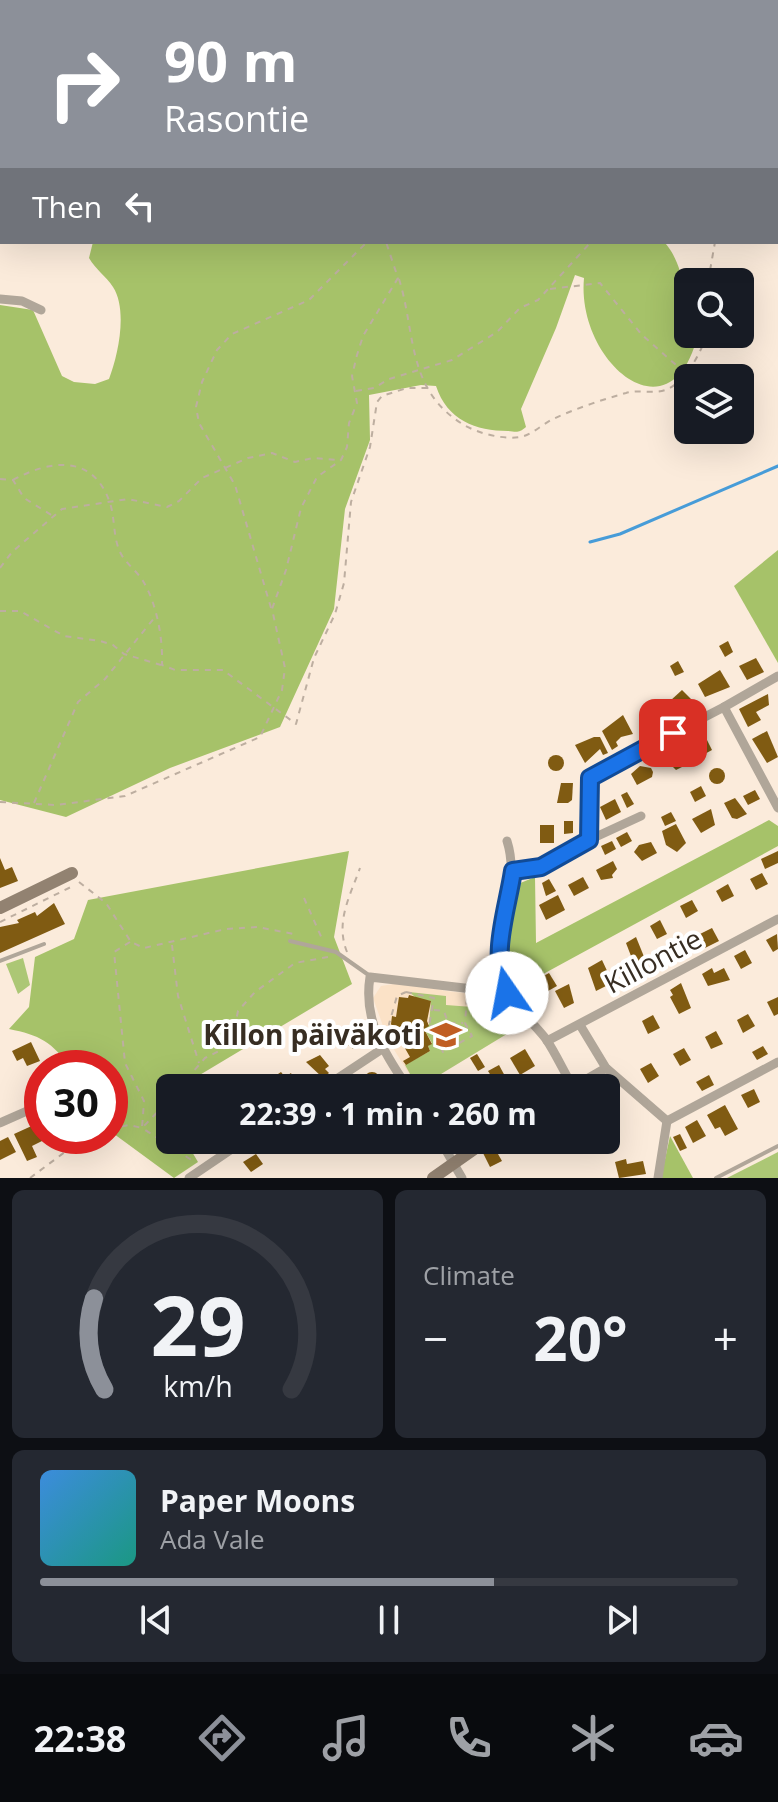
<!DOCTYPE html>
<meta charset="utf-8">
<style>
:root{--surface:#171b24;--page:#242831;--text:#f1f3f6;--muted:#9ea1a6;--line:#363941;--accent:#8c9099}
body{margin:0;font-family:"Open Sans",sans-serif;background:var(--page);color:var(--text);height:100vh;display:flex;flex-direction:column;font-size:30px;white-space:nowrap}
*{box-sizing:border-box;margin:0}
p{font-size:26px;color:var(--muted)}
.icon{flex:none;width:44px;height:44px;fill:none;stroke:currentColor;stroke-width:2;stroke-linecap:round;stroke-linejoin:round}
.map{position:relative;height:1178px;overflow:hidden}
.side{display:flex;flex-direction:column;gap:12px;padding:12px;background:#0d0f14;flex:1}
.side>*{flex:none}
.top-card{position:absolute;left:0px;top:0px;width:778px;height:244px;box-shadow:0 8px 32px #0002;background:#8c9099;color:#fff;overflow:hidden}
.buttons{position:absolute;left:674px;top:268px;display:grid;gap:16px}
.buttons a{display:grid;place-items:center;width:80px;height:80px;border-radius:12px;background:var(--surface);box-shadow:0 8px 32px #0002;font-size:40px}
.speed{position:absolute;left:24px;top:1050px;display:flex;gap:16px;font-size:40px;font-weight:700;text-align:center}
.speed>*{display:grid;place-content:center;width:104px;height:104px;border-radius:50%;background:var(--surface);box-shadow:0 8px 32px #0002;line-height:1}
.speed .limit{border:12px solid #d22;background:#fff;color:#111}
.pin{position:absolute;display:grid;place-items:center;width:68px;height:68px;color:#fff;margin:-34px;border-radius:16px;box-shadow:0 4px 12px #0006}
.me{position:absolute;width:88px;margin:-44px;rotate:348deg;stroke-linejoin:round;filter:drop-shadow(0 0 6px #0008)}
.turn{display:flex;align-items:center;gap:28px;height:168px;padding:0 32px;font-size:36px}
.turn .icon{width:104px;height:104px;stroke-width:2.5}
.turn b{display:block;font-size:56px;line-height:68px}
.then{display:flex;align-items:center;height:76px;padding:0 32px;background:#0003;gap:16px;font-size:30px}
.big{font-size:60px;font-weight:700;line-height:1.1}
.side .widget{flex:1;display:flex;flex-direction:column;justify-content:center;gap:12px;min-width:0;padding:0 28px;border-radius:12px;background:var(--page)}
.side .dial{align-items:center;gap:0}
.dial svg{height:208px;overflow:visible;fill:none;stroke:var(--line);stroke-width:7;stroke-linecap:round;text-anchor:middle}
.dial text{fill:var(--text);stroke:none}
.song{display:flex;align-items:center;gap:24px}
.cover{width:96px;height:96px;border-radius:12px;background:linear-gradient(135deg,hsl(210 70% 55%),hsl(170 70% 35%))}
.played{height:8px;border-radius:4px;background:linear-gradient(90deg,var(--accent) 65%,var(--line) 65%)}
.keys{display:flex;justify-content:space-around;direction:ltr}
.heat{display:flex;justify-content:space-between;align-items:center;font-size:44px;direction:ltr}
.side .tiles{flex:1;display:grid;gap:12px;grid-template-columns:1fr 1fr}
.widget:last-child{grid-column:span 2}
.trip{position:absolute;left:156px;top:1074px;width:464px;height:80px;border-radius:12px;background:var(--surface);box-shadow:0 8px 32px #0002;font-weight:700;line-height:80px;text-align:center}
.tabs{display:flex;height:128px;justify-content:space-around;align-items:center;background:#090b0e;color:var(--muted)}
.tabs .icon{width:56px;height:56px}
.tabs .current{color:var(--accent)}
.tabs b{font-size:36px;color:var(--text)}
.map>svg:first-child{display:block}
.built{fill:#fbe2c7}
.green{fill:#acc775}
.forest{fill:#a6c269}
.lines{fill:none;stroke-linecap:round;stroke-linejoin:round}
.stream{stroke:#479cd8;stroke-width:3}
.building{fill:#805b12}
.path{stroke:#bdaea0;stroke-width:2;stroke-dasharray:6 6;stroke-linecap:butt}
.lane{stroke:#b0a699;stroke-width:4}
.street{stroke:#b0a699;stroke-width:9}
.secondary{stroke:#928271;stroke-width:12}
.route-casing{stroke:#114b97;stroke-width:20}
.route{stroke:#1a73e8;stroke-width:14}
.labels{text-anchor:middle;stroke-width:8;stroke-linejoin:round;paint-order:stroke}
.street-label{font-size:28px;fill:#372d22;stroke:#fff}
.poi-label{font-size:28px;font-weight:bold;fill:#372d22;stroke:#fff;text-anchor:end}
</style>
<div class="map">
<svg width="778" height="1178" viewBox="0 0 778 1178">
<rect width="100%" height="100%" fill="#fbebdb"/>
<path class="built" d="M406,982l40,9 45,5 24,33 -97,59 -30,-48 -15,-42 8,-12z"/>
<g class="green">
<path d="M23,958l7,27 -12,9 -12,-30z"/>
<path d="M409,992l37,4v9l53,4 16,20 -97,59 -13,-23 25,-14 -2,-5 4,-3 -8,-14 5,-4 2,-24 -12,-1z"/>
<path d="M778,1152v26h-51z"/>
</g>
<g class="forest">
<path d="M93,242h571c20,20 24,65 24,92h10c-26,109 -122,28 -114,-56l-9,-3 -19,53 -35,81 5,18c-7,6 -9,5 -18,4 -32,0 -61,-11 -72,-45l-15,-1 -52,10 1,45 -25,69 -11,100 -54,118 -110,41 -104,49 -66,-17v-495l33,5 29,66 12,6 21,2 14,-5c9,-23 19,-69 4,-92 -7,-11 -17,-17 -24,-29z"/>
<path d="M778,550v113l-44,-77z"/>
<path d="M769,820l9,6v20l-266,145 -8,-20 14,-87 17,-7 1,66z"/>
<path d="M349,851l-15,86 18,47 -154,92 -11,12h-17v52h15l13,22 -24,16 -64,-47v-63h-40c-17,-26 -31,-33 -61,-39l20,-22 6,-50 39,-18 14,-39z"/>
<path d="M670,1136l23,42h-32z"/>
</g>
<g class="lines">
<g class="stream">
<path d="M776,210l2,1"/>
<path d="M590,542l30,-8 158,-68"/>
</g>
</g>
<g class="building">
<path d="M728,641l5,11 -8,5 -6,-11z"/>
<path d="M756,658l8,14 -17,8 -8,-14z"/>
<path d="M678,661l6,11 -9,4 -5,-10z"/>
<path d="M720,670l10,17 -25,10 -7,-13z"/>
<path d="M682,690l13,13 -17,12 -8,-14z"/>
<path d="M768,694l1,11 -13,7 5,8 -13,7 -9,-18z"/>
<path d="M660,708l6,11 -21,11 -5,-12z"/>
<path d="M623,715l10,19 -12,3 -5,5 2,4 -6,4 -10,-19z"/>
<path d="M767,731l11,26 -11,6 -15,-24z"/>
<path d="M703,732l9,18 -11,6 -10,-18z"/>
<path d="M594,737h6l8,16 -5,2 -3,-6 -15,14 -10,-18z"/>
<path d="M667,748l3,6 5,-6 5,1 10,14 -14,7 -9,-9 -5,3 -6,-10z"/>
<circle cx="556" cy="763" r="8"/>
<path d="M640,766l11,2 2,4 -1,5 -15,8 -6,-11z"/>
<circle cx="717" cy="776" r="8"/>
<path d="M561,783h12l-1,17 -4,3h-11z"/>
<path d="M701,786l5,10 -11,6 -5,-10z"/>
<path d="M755,790l5,9 -12,6 -5,-9z"/>
<path d="M627,792l7,12 -7,4 -6,-13z"/>
<path d="M735,798l12,16 -10,5 -5,-1 -8,-15z"/>
<path d="M615,799l6,13 -15,8 -6,-13z"/>
<path d="M711,809l4,16 -14,8 -9,-14z"/>
<path d="M671,812l5,9 -11,5 -4,-9z"/>
<path d="M564,821h9v12l-9,1z"/>
<path d="M676,824l10,19 -9,9 -11,-7 -4,-14z"/>
<rect x="540" y="825" width="14" height="18"/>
<path d="M627,832l5,9 -11,6 -5,-9z"/>
<path d="M612,841l4,8 -11,6 -4,-9z"/>
<path d="M651,842l6,11 -15,8 -8,-9 5,-7z"/>
<path d="M778,851v12l-13,6 -4,-10z"/>
<path d="M0,858l5,12 7,-3 6,14 -18,7z"/>
<path d="M613,861l4,8 -5,6 1,3 -12,2 -5,-10z"/>
<path d="M762,873l6,11 -12,6 -6,-11z"/>
<path d="M583,877l6,11 -15,8 -6,-11z"/>
<path d="M549,879l7,12 -10,5 -4,-13z"/>
<path d="M728,884l6,12 -12,6 -6,-11z"/>
<path d="M558,895l7,15 -19,10 -7,-15z"/>
<path d="M692,900l6,11 -12,7 -6,-12z"/>
<path d="M54,903l11,21 -65,29v-26l19,-4 -2,-3 18,-8 2,4z"/>
<path d="M660,920l7,14 -10,5 -7,-13z"/>
<path d="M712,928l7,13 -14,7 -7,-13z"/>
<path d="M777,934l1,15 -5,3 -7,-12z"/>
<path d="M636,937l11,27 -11,5 -10,-26z"/>
<path d="M745,950l7,13 -11,6 -7,-13z"/>
<path d="M602,960l7,15 -5,2 4,8 -12,6 -8,-23z"/>
<path d="M712,968l2,5 10,-5 6,12 -22,6 -6,-12z"/>
<path d="M549,973l8,13 -9,5 -8,-13z"/>
<path d="M681,983l10,25 -12,6 -9,-17 3,-2 -3,-5z"/>
<path d="M569,984l5,19 -10,5 -9,-17z"/>
<path d="M409,995l22,6 -4,20 2,5 -5,3 8,15 -4,2 2,5 -24,14 -3,-4 7,-4 -19,-33 1,-8 4,1 3,-20 9,1z"/>
<path d="M778,997v17l-4,2 -7,-14z"/>
<path d="M748,1014l7,12 -12,7 -6,-13z"/>
<path d="M653,1015l7,13 -12,6 -6,-13z"/>
<path d="M351,1029l11,8 -9,12 -10,-8z"/>
<path d="M716,1031l7,13 -12,5 -6,-12z"/>
<path d="M31,1042l9,19 -13,5 -4,-8 -6,3 -5,-10z"/>
<path d="M763,1046l5,8 -11,6 -5,-8z"/>
<path d="M684,1048l7,12 -11,6 -7,-12z"/>
<path d="M525,1049l10,17 -15,9 -10,-17z"/>
<path d="M477,1054l8,13 -7,4 -8,-13z"/>
<path d="M320,1055l9,11 -4,3 4,4 -6,5 -17,-16z"/>
<path d="M651,1063l8,13 -11,7 -8,-14z"/>
<path d="M499,1065l7,13 -10,6 -8,-13z"/>
<circle cx="372" cy="1080" r="8"/>
<path d="M281,1072l4,5 6,-4 7,15h-15l-8,-12z"/>
<path d="M446,1074l6,11 -11,3 -5,-8z"/>
<path d="M470,1074l6,6 4,8h-18l7,-4 -4,-7z"/>
<path d="M709,1075l5,10 -12,6 -6,-9z"/>
<path d="M754,1089l6,13 -12,6 -7,-13z"/>
<path d="M725,1105l13,24 -13,7 -5,-9 -5,2 -8,-14z"/>
<path d="M697,1120l9,16 -13,7 -8,-16z"/>
<path d="M36,1124l8,16 -12,6 5,11 -10,4 -13,-27z"/>
<path d="M680,1134l7,14 -7,3 -7,-14z"/>
<path d="M8,1137l8,15 -16,8v-19z"/>
<path d="M195,1140h18l3,4 -12,8z"/>
<path d="M276,1140h13l3,4 -12,8 -7,-10z"/>
<path d="M392,1140h27l-20,11z"/>
<path d="M512,1140h14l3,5 -11,6z"/>
<path d="M494,1147l8,14 -12,6 -7,-14z"/>
<path d="M256,1154l7,10 -12,8 -8,-10z"/>
<path d="M626,1159l1,5 16,-3 3,13 -27,4 -4,-16z"/>
</g>
<g class="lines">
<g class="path">
<path d="M0,4l2,-4"/>
<path d="M399,279c17,54 7,111 65,146 15,9 44,16 60,11 9,-3 18,-11 27,-16 23,-11 50,-20 75,-27 13,-4 29,2 42,-4 17,-8 35,-38 38,-55"/>
<path d="M708,282l7,-40"/>
<path d="M550,289l50,-6 42,52 42,37"/>
<path d="M356,391l18,-3 15,-9 63,-19 45,-28 23,-24 18,-8 53,-58"/>
<path d="M0,479l13,1 11,18 29,18"/>
<path d="M13,480c37,-20 80,-27 97,23 5,15 3,34 10,49 5,11 17,19 23,29 14,23 20,58 19,84l13,5h48l73,54 18,-66 21,-44 9,-31 7,-81 19,-55 7,-45 5,-6 25,-8h22"/>
<path d="M0,568l12,-16 50,-43 66,-10 39,8 12,-6 23,-23 46,-20 24,-5 23,9 18,-4 26,2"/>
<path d="M271,608l-36,-123 -36,-62 -3,-16 6,-25 15,-32 15,-16 77,-34 58,-58"/>
<path d="M0,611h20l44,25 36,5 13,4 11,9 37,11"/>
<path d="M0,802l56,3 69,-9 135,-59 22,-47 3,-22 -13,-59 14,-39 15,-62 16,-31 24,-17 6,-13 2,-24 8,-20 -5,-27 5,-21 6,-19 35,-58 -12,-36"/>
<path d="M34,803l44,-101 27,-23 50,-62"/>
<path d="M79,882l27,21 25,39 13,6 82,-19 31,-2 37,7"/>
<path d="M304,898l19,43"/>
<path d="M0,922l73,-36"/>
<path d="M130,942l-16,10 11,111 19,38 -2,27 51,33"/>
<path d="M172,945l6,51 21,67"/>
<path d="M347,952c-12,-30 3,-56 13,-84"/>
<path d="M406,992l28,6 -5,28"/>
<path d="M434,1010l10,1 4,12h15"/>
<path d="M431,1025l12,27 29,-16 -7,-13 2,-25"/>
<path d="M393,1038l-4,-14 8,-28 9,-4"/>
<path d="M179,1088l26,-30 20,-10 9,-18 4,-19 17,-19 40,-29 33,-6"/>
<path d="M110,1129l19,-4 13,3 28,-29"/>
<path d="M30,1178l47,-35 19,-7"/>
</g>
<g class="lane">
<path d="M464,2l1,-2"/>
<path d="M290,941l46,11 34,24"/>
<path d="M0,961l44,-17"/>
<path d="M383,1048l13,-4"/>
<path d="M716,1178l62,-32"/>
</g>
<g class="street">
<path d="M14,0l7,2"/>
<path d="M182,2l1,-2"/>
<path d="M262,2h28"/>
<path d="M776,12l2,-2"/>
<path d="M776,130l2,-1"/>
<path d="M0,299l22,2 19,9"/>
<path d="M724,707l54,-31"/>
<path d="M589,840l52,-24"/>
<path d="M507,841c14,44 -12,83 -8,127 2,29 30,49 47,71 10,15 18,33 27,48l33,-19"/>
<path d="M513,871l28,-4 48,-27v-55l6,-11 129,-67 54,101"/>
<path d="M580,1025l26,43 61,53 111,-59"/>
<path d="M547,1041l231,-122"/>
<path d="M323,1088l59,-39"/>
<path d="M408,1088c-24,-35 -45,-68 -38,-111l137,16"/>
<path d="M0,1123l36,-16"/>
<path d="M440,1140l22,38"/>
<path d="M189,1178l56,-38"/>
<path d="M658,1178l9,-57"/>
</g>
<g class="secondary">
<path d="M0,908l72,-35"/>
<path d="M572,1088l1,-1"/>
<path d="M433,1178l54,-38"/>
</g>
</g>
<g class="lines">
<defs>
<path id="route" d="M507,993c-17,-38 0,-82 6,-122l28,-4 48,-27 1,-62 83,-45"/>
</defs>
<use href="#route" class="route-casing"/>
<use href="#route" class="route"/>
</g>
<defs>
<symbol id="school-bare" viewBox="-9 -9 18 18"><path d="M0-5L7-2L0 1L-7-2ZM-4 1L0 2.5L4 1V4Q0 6-4 4Z" fill="#c05e23" stroke="#fff" stroke-width="2.5" paint-order="stroke"/></symbol>
</defs>
<g fill-rule="evenodd">
<use href="#school-bare" x="424" y="1013" width="44" height="44"/>
</g>
<g class="labels">
<g class="street-label">
<text transform="translate(653 961) rotate(-28)" y="10">Killontie</text>
</g>
<g class="poi-label">
<text x="422" y="1045">Killon päiväkoti</text>
</g>
</g>
</svg>
<div class="buttons">
<a><svg class="icon" aria-label="search" viewBox="0 0 24 24"><circle cx="10" cy="10" r="6"/><path d="M15 15l6 6"/></svg></a>
<a><svg class="icon" aria-label="layers" viewBox="0 0 24 24"><path d="M12 4l9 5-9 5-9-5zM3 14l9 5 9-5"/></svg></a>
</div>
<div class="speed"><div class="limit">30</div></div>
<div class="pin" style="left:673px;top:733px;background:#d93025"><svg class="icon" aria-label="arrive" viewBox="0 0 24 24"><path d="M6 21V4h12l-3 4 3 4H6"/></svg></div>
<svg class="me" style="left:507px;top:993px" viewBox="-20 -20 40 40"><circle r="19" fill="#fff"/><path d="M0-13L10 11 0 6-10 11z" fill="#1a73e8"/></svg>
<div class="trip">22:39 · 1 min · 260 m</div>
<div class="top-card">
<div class="turn"><svg class="icon" aria-label="right" viewBox="0 0 24 24"><path d="M7 20v-9h11M14 6l5 5-5 5"/></svg><div><b>90 m</b>Rasontie</div></div>
<div class="then">Then<svg class="icon" aria-label="left" viewBox="0 0 24 24"><path d="M17 20v-9H6M10 6l-5 5 5 5"/></svg></div>
</div>
</div>
<section class="side">
<div class="tiles">
<div class="widget dial"><svg viewBox="0 0 100 80">
<path d="M14 69A42 42 0 1 1 86 69"/>
<path d="M14 69A42 42 0 0 1 10 34" stroke="#8c9099"/>
<text x="50" y="56" font-size="32" font-weight="700">29</text>
<text x="50" y="72" font-size="11">km/h</text>
</svg></div>
<div class="widget"><p>Climate</p>
<div class="heat"><a>−</a><b class="big">20°</b><a>+</a></div>
</div>
<div class="widget">
<div class="song"><i class="cover"></i><div><b>Paper Moons</b><p>Ada Vale</p></div></div>
<div class="played"></div>
<div class="keys"><svg class="icon" aria-label="previous" viewBox="0 0 24 24"><path d="M18 5L8 12l10 7zM5 5v14"/></svg><svg class="icon" aria-label="pause" viewBox="0 0 24 24"><path d="M8 5v14M16 5v14"/></svg><svg class="icon" aria-label="next" viewBox="0 0 24 24"><path d="M6 5l10 7-10 7zM19 5v14"/></svg></div>
</div>
</div>
</section>
<nav class="tabs">
<b>22:38</b>
<svg class="icon current" aria-label="directions" viewBox="0 0 24 24"><path d="M12 3l9 9-9 9-9-9zM9 14v-3h6M13 9l2 2-2 2"/></svg>
<svg class="icon" aria-label="music" viewBox="0 0 24 24"><path d="M9 18V5l10-2v13"/><circle cx="6" cy="18" r="3"/><circle cx="16" cy="16" r="3"/></svg>
<svg class="icon" aria-label="phone" viewBox="0 0 24 24"><path d="M5 4h4l2 5-3 2q2 4 5 5l2-3 5 2v4C11 20 4 13 5 4z"/></svg>
<svg class="icon" aria-label="climate" viewBox="0 0 24 24"><path d="M12 3v18M4 7l16 10M4 17L20 7"/></svg>
<svg class="icon" aria-label="car" viewBox="0 0 24 24"><path d="M5 17H2v-5l4-1 3-4h7l3 4 3 1v5h-3M9 17h6M6 11h13"/><circle cx="7" cy="17" r="2"/><circle cx="17" cy="17" r="2"/></svg>
</nav>
